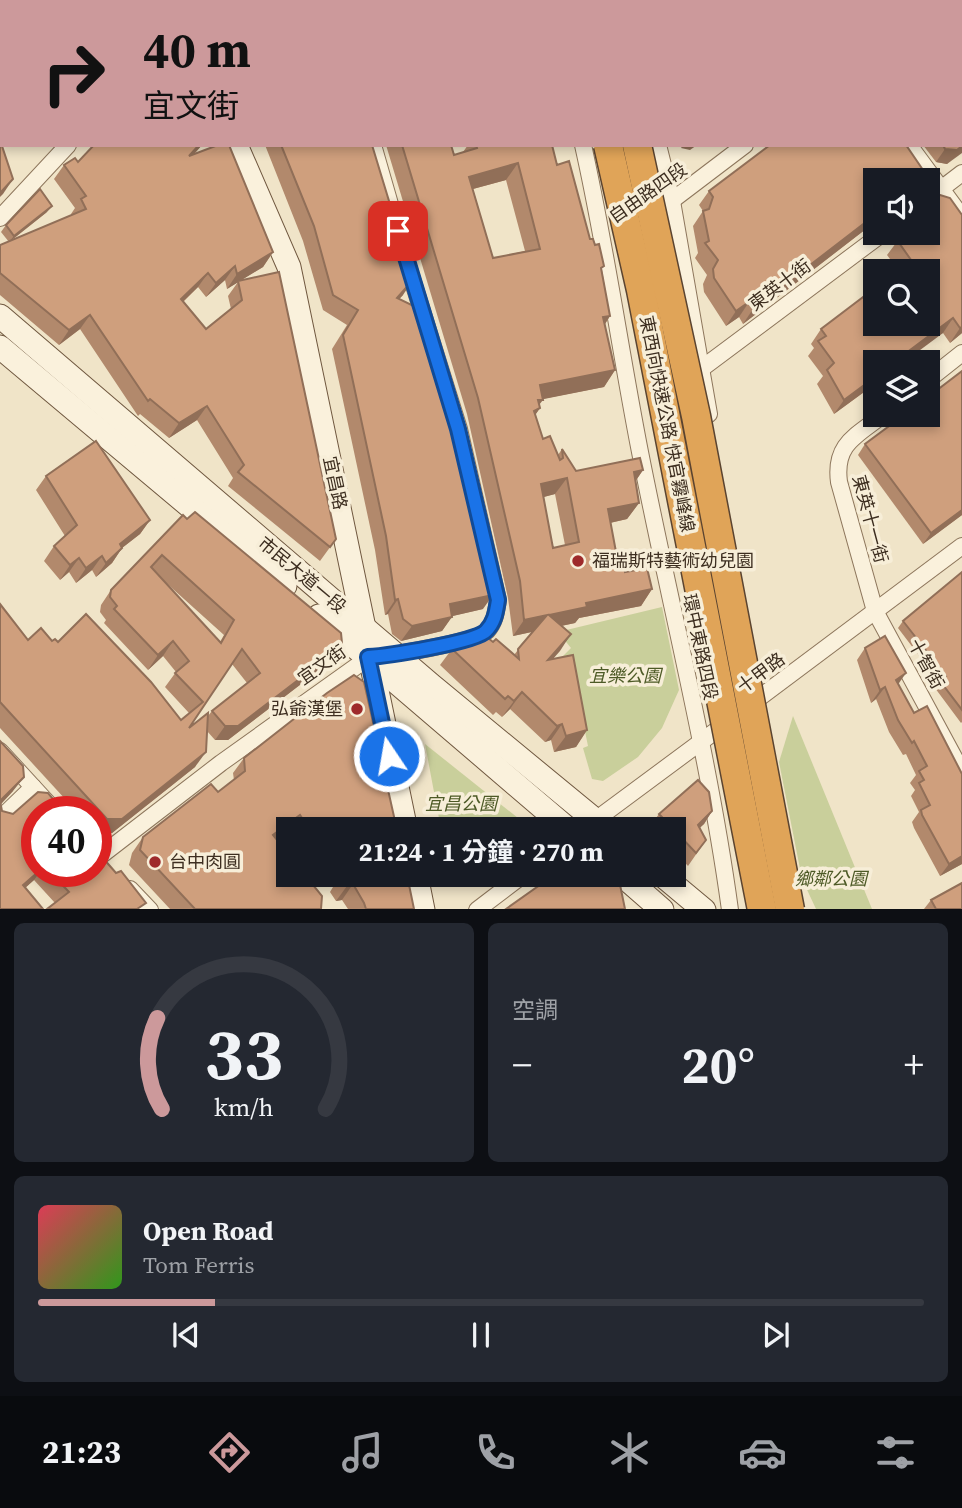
<!DOCTYPE html>
<html lang="zh-TW">
<meta charset="utf-8">
<style>
:root{--surface:#171b24;--page:#242831;--text:#f1f3f6;--muted:#9ea1a6;--line:#363941;--accent:#cc999b}
body{margin:0;font-family:"Source Serif 4","Noto Sans TC",serif;background:var(--page);color:var(--text);height:100vh;display:flex;flex-direction:column;font-size:26px;white-space:nowrap}
*{box-sizing:border-box;margin:0}
p{font-size:23px;color:var(--muted)}
.icon{flex:none;width:38px;height:38px;fill:none;stroke:currentColor;stroke-width:2;stroke-linecap:round;stroke-linejoin:round}
.map{position:relative;height:909px;overflow:hidden}
.side{display:flex;flex-direction:column;gap:14px;padding:14px;background:#0d0f14;flex:1}
.side>*{flex:none}
.top-card{position:absolute;left:0px;top:0px;width:962px;height:147px;box-shadow:0 4px 10px #0003;background:#cc999b;color:#111;overflow:hidden}
.buttons{position:absolute;left:863px;top:168px;display:grid;gap:14px}
.buttons a{display:grid;place-items:center;width:77px;height:77px;border-radius:0px;background:var(--surface);box-shadow:0 4px 10px #0003;font-size:35px}
.speed{position:absolute;left:21px;top:796px;display:flex;gap:14px;font-size:35px;font-weight:700;text-align:center}
.speed>*{display:grid;place-content:center;width:91px;height:91px;border-radius:50%;background:var(--surface);box-shadow:0 4px 10px #0003;line-height:1}
.speed .limit{border:10px solid #d22;background:#fff;color:#111}
.pin{position:absolute;display:grid;place-items:center;width:60px;height:60px;color:#fff;margin:-30px;border-radius:14px;box-shadow:0 4px 10px #0006}
.me{position:absolute;width:77px;margin:-38px;rotate:348deg;stroke-linejoin:round;filter:drop-shadow(0 0 5px #0008)}
.turn{display:flex;align-items:center;gap:24px;height:147px;padding:0 28px;font-size:32px}
.turn .icon{width:91px;height:91px;stroke-width:2.5}
.turn b{display:block;font-size:49px;line-height:60px}
.big{font-size:52px;font-weight:700;line-height:1.1}
.side .tile{flex:1;display:flex;flex-direction:column;justify-content:center;gap:10px;min-width:0;padding:0 24px;border-radius:10px;background:var(--page)}
.side .dial{align-items:center;gap:0}
.dial svg{height:182px;overflow:visible;fill:none;stroke:var(--line);stroke-width:7;stroke-linecap:round;text-anchor:middle}
.dial text{fill:var(--text);stroke:none}
.song{display:flex;align-items:center;gap:21px}
.cover{width:84px;height:84px;border-radius:10px;background:linear-gradient(135deg,hsl(350 70% 55%),hsl(110 70% 35%))}
.played{height:7px;border-radius:4px;background:linear-gradient(90deg,var(--accent) 20%,var(--line) 20%)}
.keys{display:flex;justify-content:space-around;direction:ltr}
.heat{display:flex;justify-content:space-between;align-items:center;font-size:38px;direction:ltr}
.side .tiles{flex:1;display:grid;gap:14px;grid-template-columns:1fr 1fr}
.tile:last-child{grid-column:span 2}
.trip{position:absolute;left:276px;top:817px;width:410px;height:70px;border-radius:0px;background:var(--surface);box-shadow:0 4px 10px #0003;font-weight:700;line-height:70px;text-align:center}
.tab-bar{display:flex;height:112px;justify-content:space-around;align-items:center;background:#090b0e;color:var(--muted)}
.tab-bar .icon{width:49px;height:49px}
.tab-bar .active{color:var(--accent)}
.tab-bar b{font-size:32px;color:var(--text)}
.map>svg:first-child{display:block}
.green{fill:#c9cf9b}
.lines{fill:none;stroke-linecap:round;stroke-linejoin:round}
.street-casing{stroke:#8d765c;stroke-width:18}
.secondary-casing{stroke:#6f573f;stroke-width:25}
.highway-casing{stroke:#5b4430;stroke-width:31}
.street{stroke:#faf1dc;stroke-width:16}
.secondary{stroke:#faf1dc;stroke-width:23}
.highway{stroke:#e0a458;stroke-width:28}
.highway-bridge-casing{stroke:#5b4430;stroke-width:31;stroke-linecap:butt}
.highway-bridge{stroke:#e0a458;stroke-width:28}
.wall{fill:#b2896c;fill-rule:evenodd}
.shaded-wall{fill:#916f58}
.building{fill:#cf9f7d;stroke:#916f58;stroke-width:2;fill-rule:evenodd}
.route-casing{stroke:#114b97;stroke-width:18}
.route{stroke:#1a73e8;stroke-width:12}
.poi-dot{fill:#9e2a2b;stroke:#f7eed8;stroke-width:2.5}
.labels{text-anchor:middle;stroke-width:7;stroke-linejoin:round;paint-order:stroke}
.street-label{font-size:18px;fill:#3d2e20;stroke:#f7eed8}
.poi-label{font-size:18px;fill:#3d2e20;stroke:#f7eed8;text-anchor:start}
.park-label{font-size:18px;font-style:italic;fill:#4d5a26;stroke:#f7eed8}
</style>
<div class="map">
<svg width="962" height="910" viewBox="0 0 962 910">
<rect width="100%" height="100%" fill="#f0e4c8"/>
<g class="green">
<path d="M662,607l17,83 -17,38 -24,29 -35,24 -11,-2 -9,-31 5,-2 -16,-78 -7,1 -3,-12 9,-9 -13,-16z"/>
<path d="M793,716l79,193h-56l-14,-30 -23,-117z"/>
<path d="M425,744l98,78 1,7h-83z"/>
</g>
<g class="lines">
<defs>
<g id="street">
<path d="M534,0l1,2"/>
<path d="M608,0l1,2"/>
<path d="M804,0l1,2"/>
<path d="M212,2l1,-2"/>
<path d="M933,2l3,-2"/>
<path d="M373,145l23,80"/>
<path d="M583,145c23,102 37,205 57,307 30,153 69,304 90,458"/>
<path d="M658,145l14,56 37,213"/>
<path d="M909,145l53,72"/>
<path d="M928,199l34,-26"/>
<path d="M666,205l79,-60"/>
<path d="M0,218l68,-73"/>
<path d="M701,369l182,-136"/>
<path d="M928,380l34,-27"/>
<path d="M883,415c-27,21 -49,29 -44,67l36,129 87,161"/>
<path d="M747,707l215,-161"/>
<path d="M0,751l56,61"/>
<path d="M0,819l33,-32"/>
<path d="M582,830l147,-109"/>
<path d="M99,857l122,-94 147,-105c19,-2 108,-16 119,-27 8,-9 9,-19 11,-31l-39,-171 -52,-166"/>
<path d="M130,889l20,21"/>
<path d="M477,910l46,-35"/>
</g>
<g id="secondary">
<path d="M175,0l1,2"/>
<path d="M236,145l53,122 117,563"/>
<path d="M0,316l431,369 176,145"/>
<path d="M0,347l285,239"/>
<path d="M319,616l250,214"/>
<path d="M416,875l7,35"/>
<path d="M622,875l40,35"/>
<path d="M662,875l42,35"/>
</g>
<g id="highway">
<path d="M561,0l1,2"/>
<path d="M589,0l1,2"/>
</g>
</defs>
<use href="#street" class="street-casing"/>
<use href="#secondary" class="secondary-casing"/>
<use href="#highway" class="highway-casing"/>
<use href="#street" class="street"/>
<use href="#secondary" class="secondary"/>
<use href="#highway" class="highway"/>
<defs>
<g id="highway-bridge">
<path d="M608,145l33,145 121,620"/>
<path d="M637,145l59,271 94,494"/>
</g>
</defs>
<use href="#highway-bridge" class="highway-bridge-casing"/>
<use href="#highway-bridge" class="highway-bridge"/>
</g>
<g class="wall">
<path d="M304,0h81l-1,2h-79z"/>
<path d="M722,0h77l1,2h-77z"/>
<path d="M94,145h108l-8,9 79,98 -10,15 -24,14 97,258 -16,22 -92,-75 5,-8 -36,-58 -28,18 -29,-24 -2,2 -58,-87 -21,16 -59,-50v-50l9,-3 -8,-10 5,-7 41,-13 -35,28 60,-25 -1,-1 4,-6 -21,-29 10,-14 14,-3zM225,280l2,9 11,-7 -10,14 3,13 -25,20 -23,-27 15,-15 8,10z"/>
<path d="M265,145h107l31,150 -4,4 84,310 -31,7 -10,15 -41,10 -9,-7 -4,-20 -3,1 -10,-65 -43,-201 15,-24 -24,-15 -20,-69z"/>
<path d="M386,145h65l3,10 9,-3 5,-7h84l5,20 33,74 12,31 8,46 -5,8 10,46 -11,17 -62,12 -3,5 1,4 -5,7 8,24 15,16 4,-6 14,22 67,-1 -8,12 4,21 -12,16 -17,4 9,45 33,21 -11,17 -62,12 -4,5 -14,3 10,8 -19,26 35,70 -11,17 -22,5 -3,-12 -6,2 -35,-33 -8,8 -6,-5 -3,3 -53,-50 12,-16 41,-7 21,13 18,-23 -19,4 -5,-38 -41,-184zM506,180l19,71 -32,7 -20,-69zM555,494l10,51 -12,3 -10,-51z"/>
<path d="M923,145h38l-14,19 -11,-2z"/>
<path d="M923,170l-7,10h-41v42l-132,102 -4,-7 -13,9 -22,-34 -1,-8 4,-9 -12,-17 3,-5 -5,-27 10,-15 -4,-6 10,-14z"/>
<path d="M892,233h36l34,100 -12,10 -7,-10 -68,29v22l-41,30 -17,-30 6,-8 -15,-20 6,-8 -3,-4 10,-15 54,-5 53,-53h-29l-12,-16 9,-12 -4,-5z"/>
<path d="M865,444l97,71 -39,29 -65,-89z"/>
<path d="M46,476l104,44 -10,14 -18,14 -10,15 -16,14 -4,-7 -16,13 -7,-11 -9,8 -16,-19 10,-15 11,-10 -29,-46z"/>
<path d="M183,515l143,150 -98,75h-13l-8,-9 -12,36 -83,66 -15,1 -1,-22h-19l-77,-84v-124l28,36 30,2 123,78 8,-7 -24,-26 11,-15 -13,-16 -15,14 -44,-47 2,-3 -6,-8 1,-7 10,-15zM164,581l60,54 -4,7zM232,664l15,19 -35,28 -4,5 -19,12z"/>
<path d="M962,572v150l-1,1 -26,-35 4,-6 -41,-54 5,-7z"/>
<path d="M865,648l33,36 16,29 48,61v90l-22,12 -26,-48 -2,-6 7,-10 -8,-16 4,-6 -5,-7 6,-8 -10,-21 -3,1 -14,-23 -13,-33 -5,4 -14,-43z"/>
<path d="M0,741l13,50 -12,13 1,7 35,61h59l-41,31 -21,-23 -34,29z"/>
<path d="M244,758l153,72h-108l-12,10 44,69h-151l-41,-44 3,-12 11,-16 75,-45 16,-12 -1,-7z"/>
<path d="M712,811l-8,13 -5,4 7,12 -18,26 -14,-15v-21h-21l-3,-4 9,-12z"/>
<path d="M325,875h82l7,34h-66l-6,-9 -6,1 -6,-9 3,-5z"/>
<path d="M931,900l31,9h-38z"/>
</g>
<g class="shaded-wall">
<path d="M199,145h3l-22,25 9,-14z"/>
<path d="M683,145h14l-7,5 -9,-2z"/>
<path d="M962,146v7l-15,11 -11,-2 9,-13z"/>
<path d="M518,163l-12,17 -48,13 11,-16z"/>
<path d="M923,170l-7,10h-6l2,-2z"/>
<path d="M13,179l-10,15 -3,3v-4z"/>
<path d="M52,206l-5,6 -38,30 5,-6z"/>
<path d="M875,215v7l-132,102 10,-15z"/>
<path d="M273,252l-10,15 -36,22 10,-15z"/>
<path d="M235,266l-10,14 -19,17 10,-14z"/>
<path d="M208,273l-10,14 -27,26 10,-14z"/>
<path d="M413,280l-10,15 -17,18 11,-15z"/>
<path d="M749,302l-10,15 -13,9 10,-15z"/>
<path d="M90,315l-10,14 -21,16 10,-15z"/>
<path d="M610,316l-11,17 4,-16z"/>
<path d="M953,318l-10,15 -39,29h-10z"/>
<path d="M962,327v6l-12,10 10,-15z"/>
<path d="M615,370l-11,17 -75,15 11,-17z"/>
<path d="M875,377v7l-41,30 10,-14z"/>
<path d="M538,400h5l-8,10 5,-2 -11,16z"/>
<path d="M207,406l-10,14 -28,18 10,-15z"/>
<path d="M643,470l-11,16 2,-14z"/>
<path d="M567,478l-12,16 -26,7 12,-17z"/>
<path d="M639,503l-12,16 -31,7 12,-17z"/>
<path d="M962,510v5l-39,29 8,-11z"/>
<path d="M150,520l-10,14 -31,24 11,-14z"/>
<path d="M122,548l-10,15 -16,14 10,-14z"/>
<path d="M102,556l-10,14 -16,13 10,-15z"/>
<path d="M79,558l-10,14 -9,8 10,-15z"/>
<path d="M652,589l-11,17 -62,12 -4,5 -38,8 12,-16 37,-12z"/>
<path d="M493,595l-10,14 -43,10 10,-15z"/>
<path d="M398,599l-10,15 -3,1 10,-15z"/>
<path d="M547,615l-11,16 -23,5 11,-16z"/>
<path d="M452,617l-10,14 -41,10 11,-15z"/>
<path d="M571,634l-11,17 -23,26 11,-17z"/>
<path d="M173,641l-10,15 -15,14 10,-15z"/>
<path d="M342,643l-16,22 -98,75h-13l10,-14z"/>
<path d="M906,673l-9,13 -1,-6z"/>
<path d="M885,687l-9,12 -5,4 9,-13z"/>
<path d="M522,692l-12,17 -8,8 12,-16z"/>
<path d="M562,724l-11,16 -6,2 12,-16z"/>
<path d="M587,730l-11,17 -22,5 12,-16z"/>
<path d="M206,752l-11,15 -83,66 -15,1 10,-15z"/>
<path d="M24,777l-11,14 -13,14v-4z"/>
<path d="M712,811l-8,13 -15,14 9,-13z"/>
<path d="M300,815l-11,16 -27,19 11,-15z"/>
<path d="M962,856v8l-22,12 9,-12z"/>
<path d="M38,872h2l-6,8 -21,19 10,-14z"/>
<path d="M353,884l-11,16 -6,1 11,-15z"/>
</g>
<g class="building">
<path d="M0,0h40l-2,2h-36v33l-2,1z"/>
<path d="M236,0h58l1,2h-61z"/>
<path d="M324,0h61l-1,2h-58z"/>
<path d="M678,0h40l1,2h-43z"/>
<path d="M742,0h57l1,2h-57z"/>
<path d="M962,3v143l-5,4 -12,-1 -2,-4h18v-141z"/>
<path d="M0,124l2,3 -1,16 12,36 -13,14z"/>
<path d="M94,145h105l-10,11 29,-11h11l44,107 -36,22 -2,-8 -19,17 -8,-10 -27,26 25,30 36,-29 -4,-19 41,-9 57,267 -6,8 -92,-75 6,-7 -37,-59 -28,17 -29,-24 -2,2 -58,-86 -21,15 -69,-57v-28l86,-36 -5,-10 5,-3 -22,-31 11,-7 3,4z"/>
<path d="M281,145h91l41,135 -16,18 27,13 24,91 4,-1 41,194 -43,9 2,13 -40,9 -9,-7 -5,-20 -3,1 -9,-64 -43,-201 15,-25 -25,-15 -19,-69z"/>
<path d="M402,145h49l3,10 23,-7 -1,-3h76l5,20 12,-4 21,78h3l2,6 4,-1 5,22 -3,2 9,48 -7,1 12,53 -75,15 3,15h-5l2,8 -6,3 9,28 7,-3 10,24 3,-2 -1,-9 14,22 64,-13 3,12 -9,2 5,31 -31,6 11,59 5,-1 1,5 22,-4 5,21 -66,14 1,4 -38,8 22,19 -23,26 25,-5 14,75 -21,6 -4,-12 -5,2 -35,-34 -8,9 -6,-5 -3,3 -53,-50 9,-11 21,-5 11,9 3,-3 23,20 -1,-10 29,-34 -23,5 -4,-39 -42,-183zM518,163l22,86 -47,9 -24,-81zM567,478l12,64 -26,6 -12,-64z"/>
<path d="M770,145h136l17,25 -11,8 2,2h-39v35l-122,94 -4,-7 -13,9 -22,-33 -1,-9 5,-9 -13,-17 4,-2 -6,-30 6,-2 4,-12 -4,-6z"/>
<path d="M40,189l12,17 -38,30 -8,-11z"/>
<path d="M940,195l10,3 12,17v112l-2,1 -7,-10 -59,44h-19v15l-31,23 -17,-30 7,-7 -16,-22 8,-5 -5,-7 54,-41v36h53v-53h-18l6,-4 -19,-27 10,-7h21v-34l2,3z"/>
<path d="M962,371v139l-31,23 -66,-89 39,-29h24v-18z"/>
<path d="M96,441l54,79 -30,24 2,4 -16,15 -4,-7 -16,12 -7,-10 -9,7 -16,-19 23,-21 -31,-49z"/>
<path d="M195,512l146,121 1,10 -6,8 -98,75h-13l-13,-15 48,-38 -18,-24 -53,79 19,-15 -2,39 -84,67h-15l-107,-117v-98l28,36 13,-12 11,13 3,-2 3,3 28,-28 65,68 30,38 22,-18 -28,-29 14,-12 -16,-20 -15,14 -44,-46 3,-3 -7,-9 1,-7 72,-75 4,4zM162,555l72,65 -13,23 -70,-76z"/>
<path d="M962,572v138l-22,-29 6,-5 -43,-55z"/>
<path d="M885,636l21,37 -10,7 18,33 13,-7 35,68v82l-13,8 -27,-49 -1,-5 9,-5 -11,-22 5,-3 -5,-9 8,-5 -13,-25 -2,2 -14,-23 -13,-33 -5,3 -15,-42z"/>
<path d="M354,675l10,7 33,148h-87l-10,-15 -27,20 16,20v20h16l17,21 -1,13h-126l-55,-59 3,-13 68,-53 7,8 27,-21 -1,-13 83,-65z"/>
<path d="M0,741l23,25 1,11 -24,24 2,10 11,3 25,-22 10,1 16,19h-27v60h1l-15,13 20,24h-43z"/>
<path d="M698,780l11,12 3,19 -14,14 8,15 -10,13 -37,-39z"/>
<path d="M96,850l20,23 5,-2 25,32 -9,6h-90l22,-17 -19,-20h46z"/>
<path d="M342,875h65l7,34h-48l-2,-6 -11,-19 -6,2 -7,-10z"/>
<path d="M554,875h64l7,34h-119z"/>
<path d="M962,883v26h-26l-5,-9z"/>
</g>
<g class="lines">
<defs>
<path id="route" d="M389,756l-21,-99c19,-1 108,-15 118,-26 9,-9 10,-19 12,-31l-40,-171 -60,-198"/>
</defs>
<use href="#route" class="route-casing"/>
<use href="#route" class="route"/>
</g>
<g class="poi-dot">
<circle cx="578" cy="561" r="7"/>
<circle cx="357" cy="709" r="7"/>
<circle cx="155" cy="862" r="7"/>
</g>
<g class="labels">
<g class="street-label">
<text transform="translate(648 193) rotate(-35)" y="6">自由路四段</text>
<text transform="translate(780 285) rotate(-37)" y="6">東英十街</text>
<text transform="translate(667 424) rotate(79)" y="6">東西向快速公路 快官霧峰線</text>
<text transform="translate(335 483) rotate(78)" y="6">宜昌路</text>
<text transform="translate(870 519) rotate(75)" y="6">東英十一街</text>
<text transform="translate(302 575) rotate(40)" y="6">市民大道一段</text>
<text transform="translate(700 647) rotate(78)" y="6">環中東路四段</text>
<text transform="translate(926 664) rotate(61)" y="6">十智街</text>
<text transform="translate(322 665) rotate(-35)" y="6">宜文街</text>
<text transform="translate(761 673) rotate(-37)" y="6">十甲路</text>
</g>
<g class="poi-label">
<text x="592" y="567">福瑞斯特藝術幼兒園</text>
<text x="343" y="715" text-anchor="end">弘爺漢堡</text>
<text x="169" y="868">台中肉圓</text>
</g>
<g class="park-label">
<text x="625" y="682">宜樂公園</text>
<text x="461" y="810">宜昌公園</text>
<text x="831" y="885">鄉鄰公園</text>
</g>
</g>
</svg>
<div class="buttons">
<a><svg class="icon" aria-label="sound" viewBox="0 0 24 24"><path d="M4 9h4l5-4v14l-5-4H4zM17 9q2 3 0 6"/></svg></a>
<a><svg class="icon" aria-label="search" viewBox="0 0 24 24"><circle cx="10" cy="10" r="6"/><path d="M15 15l6 6"/></svg></a>
<a><svg class="icon" aria-label="layers" viewBox="0 0 24 24"><path d="M12 4l9 5-9 5-9-5zM3 14l9 5 9-5"/></svg></a>
</div>
<div class="speed"><div class="limit">40</div></div>
<div class="pin" style="left:398px;top:231px;background:#d93025"><svg class="icon" aria-label="arrive" viewBox="0 0 24 24"><path d="M6 21V4h12l-3 4 3 4H6"/></svg></div>
<svg class="me" style="left:389px;top:756px" viewBox="-20 -20 40 40"><circle r="17" fill="#1a73e8" stroke="#fff" stroke-width="3"/><path d="M0-11L8 9 0 5-8 9z" fill="#fff"/></svg>
<div class="trip">21:24 · 1 分鐘 · 270 m</div>
<div class="top-card">
<div class="turn"><svg class="icon" aria-label="right" viewBox="0 0 24 24"><path d="M7 20v-9h11M14 6l5 5-5 5"/></svg><div><b>40 m</b>宜文街</div></div>
</div>
</div>
<section class="side">
<div class="tiles">
<div class="tile dial"><svg viewBox="0 0 100 80">
<path d="M14 69A42 42 0 1 1 86 69"/>
<path d="M14 69A42 42 0 0 1 12 29" stroke="#cc999b"/>
<text x="50" y="56" font-size="32" font-weight="700">33</text>
<text x="50" y="72" font-size="11">km/h</text>
</svg></div>
<div class="tile"><p>空調</p>
<div class="heat"><a>−</a><b class="big">20°</b><a>+</a></div>
</div>
<div class="tile">
<div class="song"><i class="cover"></i><div><b>Open Road</b><p>Tom Ferris</p></div></div>
<div class="played"></div>
<div class="keys"><svg class="icon" aria-label="previous" viewBox="0 0 24 24"><path d="M18 5L8 12l10 7zM5 5v14"/></svg><svg class="icon" aria-label="pause" viewBox="0 0 24 24"><path d="M8 5v14M16 5v14"/></svg><svg class="icon" aria-label="next" viewBox="0 0 24 24"><path d="M6 5l10 7-10 7zM19 5v14"/></svg></div>
</div>
</div>
</section>
<nav class="tab-bar">
<b>21:23</b>
<svg class="icon active" aria-label="directions" viewBox="0 0 24 24"><path d="M12 3l9 9-9 9-9-9zM9 14v-3h6M13 9l2 2-2 2"/></svg>
<svg class="icon" aria-label="music" viewBox="0 0 24 24"><path d="M9 18V5l10-2v13"/><circle cx="6" cy="18" r="3"/><circle cx="16" cy="16" r="3"/></svg>
<svg class="icon" aria-label="phone" viewBox="0 0 24 24"><path d="M5 4h4l2 5-3 2q2 4 5 5l2-3 5 2v4C11 20 4 13 5 4z"/></svg>
<svg class="icon" aria-label="climate" viewBox="0 0 24 24"><path d="M12 3v18M4 7l16 10M4 17L20 7"/></svg>
<svg class="icon" aria-label="car" viewBox="0 0 24 24"><path d="M5 17H2v-5l4-1 3-4h7l3 4 3 1v5h-3M9 17h6M6 11h13"/><circle cx="7" cy="17" r="2"/><circle cx="17" cy="17" r="2"/></svg>
<svg class="icon" aria-label="filters" viewBox="0 0 24 24"><path d="M4 7h16M4 17h16"/><circle cx="9" cy="7" r="2"/><circle cx="15" cy="17" r="2"/></svg>
</nav>
